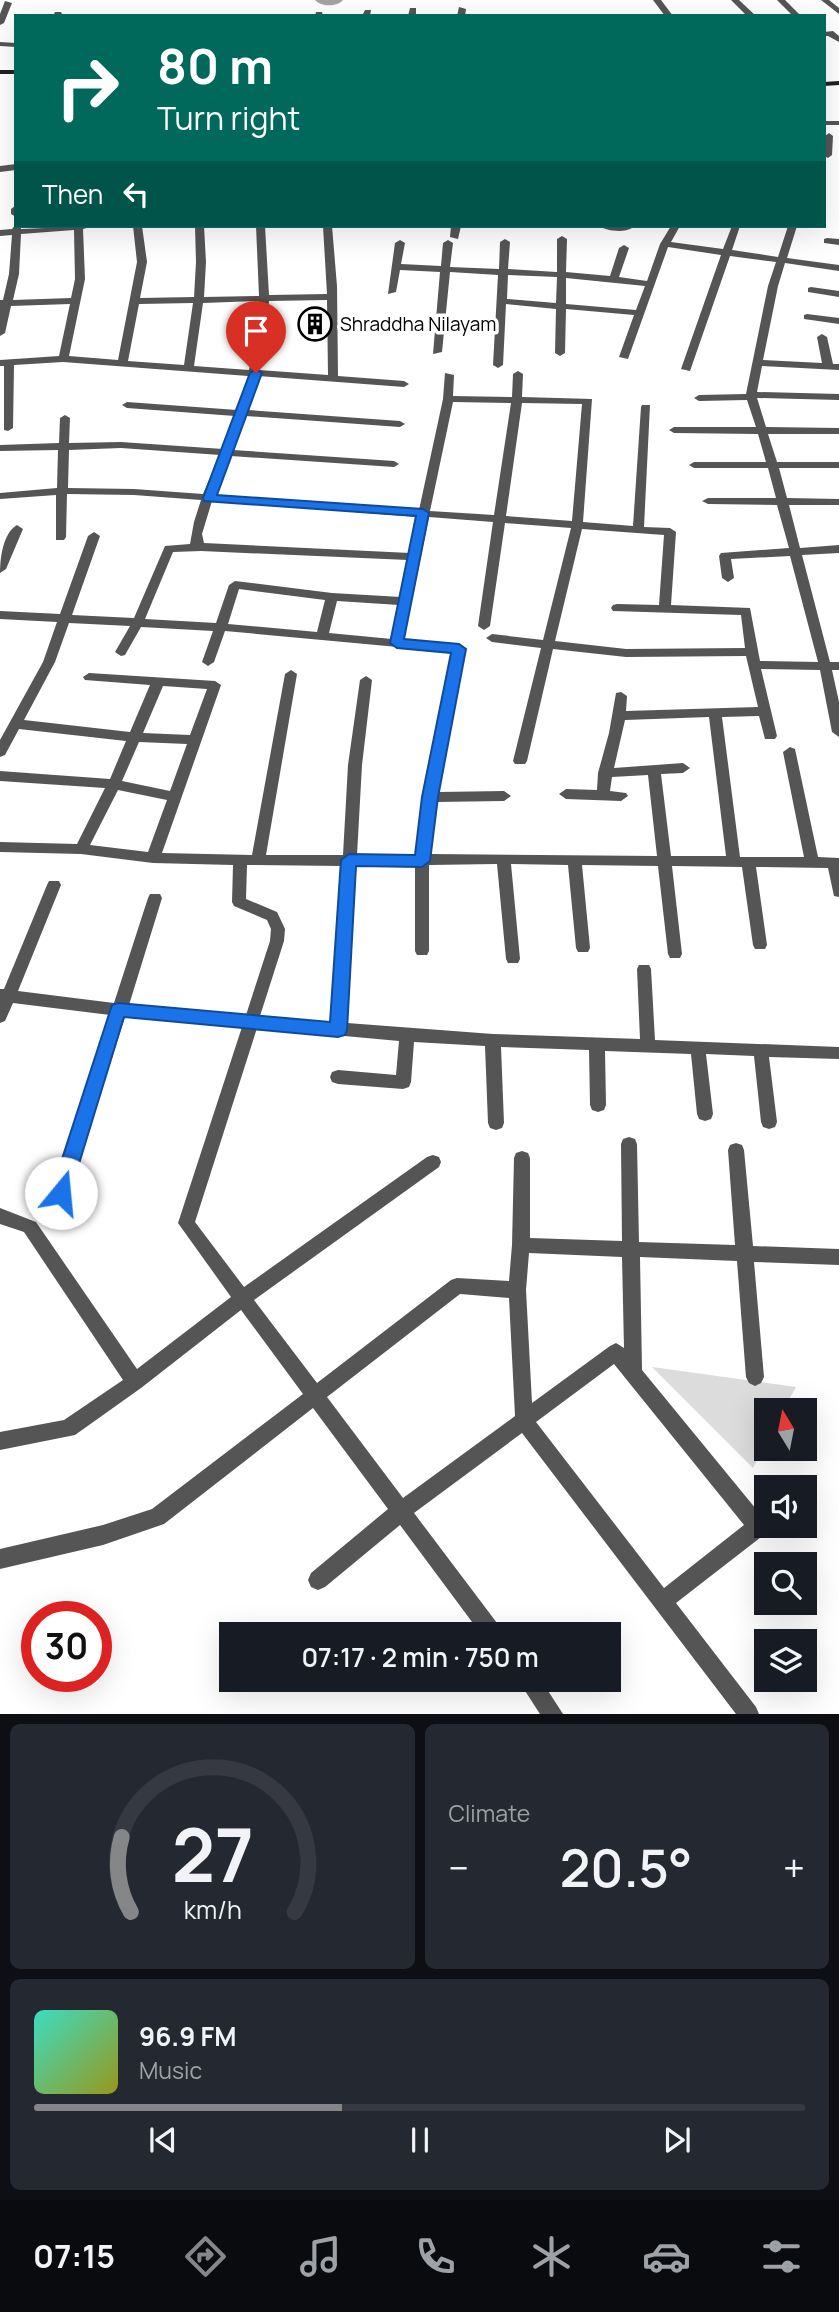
<!DOCTYPE html>
<meta charset="utf-8">
<style>
:root{--surface:#171b24;--page:#242831;--text:#f1f3f6;--muted:#9ea1a6;--line:#363941;--accent:#858687}
body{margin:0;font-family:Manrope,sans-serif;background:var(--page);color:var(--text);height:100vh;display:flex;flex-direction:column;font-size:26px;white-space:nowrap}
*{box-sizing:border-box;margin:0}
p{font-size:23px;color:var(--muted)}
.icon{flex:none;width:38px;height:38px;fill:none;stroke:currentColor;stroke-width:2;stroke-linecap:round;stroke-linejoin:round}
.map{position:relative;height:1714px;overflow:hidden}
.side{display:flex;flex-direction:column;gap:10px;padding:10px;background:#0d0f14;flex:1}
.side>*{flex:none}
.banner{position:absolute;left:14px;top:14px;width:812px;height:214px;border-radius:0px;box-shadow:0 7px 28px #0002;background:#00695c;color:#fff;overflow:hidden}
.needle{width:46px;rotate:350deg}
.tools{position:absolute;left:754px;top:1398px;display:grid;gap:14px}
.tools a{display:grid;place-items:center;width:63px;height:63px;border-radius:0px;background:var(--surface);box-shadow:0 7px 28px #0002;font-size:35px}
.speed{position:absolute;left:21px;top:1601px;display:flex;gap:14px;font-size:35px;font-weight:700;text-align:center}
.speed>*{display:grid;place-content:center;width:91px;height:91px;border-radius:50%;background:var(--surface);box-shadow:0 7px 28px #0002;line-height:1}
.speed .limit{border:10px solid #d22;background:#fff;color:#111}
.pin{position:absolute;display:grid;place-items:center;width:60px;height:60px;color:#fff;margin:-72px -30px;border-radius:50% 50% 50% 0;rotate:-45deg;box-shadow:0 0 7px #0007}
.pin .icon{rotate:45deg}
.me{position:absolute;width:77px;margin:-38px;rotate:17deg;stroke-linejoin:round;filter:drop-shadow(0 0 5px #0008)}
.turn{display:flex;align-items:center;gap:24px;height:147px;padding:0 28px;font-size:32px}
.turn .icon{width:91px;height:91px;stroke-width:2.5}
.turn b{display:block;font-size:49px;line-height:60px}
.then{display:flex;align-items:center;height:66px;padding:0 28px;background:#0003;gap:14px;font-size:26px}
.big{font-size:52px;font-weight:600;line-height:1.1}
.side .tile{flex:1;display:flex;flex-direction:column;justify-content:center;gap:10px;min-width:0;padding:0 24px;border-radius:10px;background:var(--page)}
.side .dial{align-items:center;gap:0}
.dial svg{height:182px;overflow:visible;fill:none;stroke:var(--line);stroke-width:7;stroke-linecap:round;text-anchor:middle}
.dial text{fill:var(--text);stroke:none}
.song{display:flex;align-items:center;gap:21px}
.cover{width:84px;height:84px;border-radius:10px;background:linear-gradient(135deg,hsl(170 70% 55%),hsl(60 70% 35%))}
.played{height:7px;border-radius:4px;background:linear-gradient(90deg,var(--accent) 40%,var(--line) 40%)}
.keys{display:flex;justify-content:space-around;direction:ltr}
.heat{display:flex;justify-content:space-between;align-items:center;font-size:38px;direction:ltr}
.side .tiles{flex:1;display:grid;gap:10px;grid-template-columns:1fr 1fr}
.tile:last-child{grid-column:span 2}
.trip{position:absolute;left:219px;top:1622px;width:402px;height:70px;border-radius:0px;background:var(--surface);box-shadow:0 7px 28px #0002;font-weight:600;line-height:70px;text-align:center}
.menu{display:flex;height:112px;justify-content:space-around;align-items:center;background:#090b0e;color:var(--muted)}
.menu .icon{width:49px;height:49px}
.menu .selected{color:var(--accent)}
.menu b{font-size:32px;color:var(--text)}
.map>svg:first-child{display:block}
.green{fill:#dcdcdc}
.lines{fill:none;stroke-linecap:round;stroke-linejoin:round}
.river{fill:#a3a3a3;fill-rule:evenodd}
.street{fill:#555;fill-rule:evenodd}
.secondary{fill:#222;fill-rule:evenodd}
.route{fill:#1a73e8;stroke:#114b97;stroke-width:2}
.labels{text-anchor:middle;stroke-width:7;stroke-linejoin:round;paint-order:stroke}
.far-poi-label{font-size:19px;fill:#000;stroke:#fff;text-anchor:start}
</style>
<div class="map">
<svg width="839" height="1714" viewBox="0 0 839 1714">
<rect width="100%" height="100%" fill="#fff"/>
<path class="green" d="M652,1367l144,20 -13,23h-17v32l-13,26z"/>
<g class="lines">
<path class="river" d="M315,0h28c-6,7 -22,7 -28,0z"/>
<g class="street">
<path d="M653,0h8l12,16h-8z"/>
<path d="M731,0h8l17,16h-9z"/>
<path d="M777,0h8l16,16h-8z"/>
<path d="M821,0h8l10,8v6z"/>
<path d="M5,1l7,2 -8,20 -4,2v-11z"/>
<path d="M459,7l7,2 -1,7h-8z"/>
<path d="M410,8h6v8h-8z"/>
<path d="M365,10h6l-1,6h-8z"/>
<path d="M55,12h6l1,2 -9,2z"/>
<path d="M316,12h6l1,4h-8z"/>
<path d="M833,31l6,5v6l-11,-6h-4v-4z"/>
<path d="M0,42l16,1v4l-16,-1z"/>
<rect x="824" y="121" width="15" height="4"/>
<path d="M829,133l4,3 -1,19 -4,3 -4,-2 1,-20z"/>
<path d="M16,164v6l-16,2v-6z"/>
<path d="M15,206h1v11l-5,-3v-5z"/>
<path d="M16,224v2h5v3l73,-3 -11,3 2,50 -16,77 49,4 19,-98 -4,-36h9l5,36 -7,36 54,-1 2,-35 -1,-36h9l2,36 -2,35 55,-1 -3,-70h9l4,69 58,-1 -4,-68h9l5,60 1,90 66,5 5,3 -5,3 -146,-11 -10,34 152,11 5,3 -5,3 -154,-11 -13,34 161,11 5,3 -5,3 -163,-11 -17,39 205,15 24,-111 2,-26 9,2 -1,21 59,1 1,-23 5,-3 5,3 -1,23 70,2 -9,123 50,4 8,-119 1,-2h8l-6,122 26,1 6,4 -5,73 79,3 10,53 58,1 -28,-106 -59,3 3,19 -6,4 -6,-4 -3,-22 2,-3 68,-5 -12,-43 -69,-1 -6,-3 6,-3h68l-8,-30h-74l-5,-3 5,-3h72l-8,-28 -84,-1 -5,-3 5,-3h82l-9,-27 -48,1 -5,-3 5,-3 47,-1 22,-108 8,-24 -46,-6 -40,115 -9,-2 40,-114 -53,-8 -40,112 -9,-2 15,-42 -68,-6 -1,44 -5,3 -5,-3 1,-44 -50,-5 -3,61 -5,3 -5,-3 5,-90 -48,-3 -8,80 -9,2 7,-82 -40,-2 -4,22 -8,2 7,-51 5,-3 5,3 -4,21 40,2 2,-23 5,-3 5,3 -3,24 49,2 1,-27 5,-3 5,3 -2,27 49,3v-33l5,-3 5,3 -1,33 44,4 9,-28 5,-3 5,3 -10,29 28,4 13,-37 11,-18h9l-9,16 52,7 9,-23h8l-8,24 46,7 10,-31h9l-10,32 52,7v6l-54,-8 -7,23 -15,74 59,3 -5,-26 5,-3 5,3 6,27h6v6l-77,-4 -5,26 82,2v6l-82,-2 9,29 73,1v6h-71l9,28h62v6h-60l8,30 52,1v6h-50l11,43 39,-3v8l-37,2 28,107h9v8h-7l7,32v35l-7,-5 -12,-62 -59,-1 16,67 -2,3h-10l-6,-23 -37,1 18,140h64l-21,-105 7,-5 5,2 23,108 21,1v39l-5,-1 -6,-28 -72,-1 11,78 -2,4h-10l-2,-4 -11,-78 -70,-1 10,88 -2,4h-10l-2,-4 -10,-88 -76,-1 8,83 -2,4h-10l-2,-4 -8,-83 -57,-1 9,95 -2,4h-10l-2,-4 -9,-95 -68,1v86l-2,4h-10l-2,-4v-86l-59,1 -9,157 146,11 147,5 -3,-70 2,-4h10l2,4 4,71 184,7v12l-70,-2 8,65 -2,5 -6,2 -6,-2 -2,-5 -7,-66 -48,-2 7,60 -2,5 -6,2 -6,-2 -2,-5 -6,-60 -86,-3 1,54 -2,5 -6,2 -6,-2 -2,-5 -1,-55 -88,-3 3,76 -2,5 -6,2 -6,-2 -2,-5 -3,-77 -71,-4 -3,40 -2,5 -6,2 -65,-5 -6,-2 -2,-5 2,-5 6,-2 58,5 3,-34 -142,-13 -62,194 49,65 183,-130 6,-2 6,2 2,5 -2,5 -185,133 63,83 134,-103 6,-2 52,3 3,-36 2,-87 2,-5 6,-2 6,2 2,5v80l92,3 -1,-97 2,-5 6,-2 6,2 2,5 2,98 96,3 -7,-95 2,-5 6,-2 6,2 2,5 9,96 86,3v16l-85,-3 10,115 -3,6 -6,3 -6,-3 -3,-6 -9,-116 -97,-4 2,113 123,150 3,7 -3,7 -89,69 80,104 3,7h-23l-214,-281 -108,80 86,114 3,7h-22l-81,-109 -75,62 -7,3 -7,-3 -3,-7 3,-7 77,-64 -75,-101 -149,116 -61,21 -103,24v-20l103,-24 49,-16 151,-115 -62,-84 -100,78 -66,47 -75,15v-18l64,-12 59,-40 -99,-148 -24,-8v-16l36,14 101,147 94,-72 -53,-74 64,-196 -117,-10 -56,176 -2,5 -6,2 -6,-2 -2,-5 57,-178 -97,-12 -8,18 -5,2v-34h4l43,-104 2,-4h10l2,4 -43,106 96,12 34,-105 2,-4h10l2,4 -33,107 117,10 24,-74 1,-12 -4,-9 -33,-14 -2,-4 1,-37 -80,-2 -72,-9 -81,-2v-10l77,2 28,-56 -105,-7v-10l110,8 16,-38 -107,-12 -14,26 -5,2v-17l43,-78 14,-40 -57,-3v-8l60,3 28,-78 6,-4 6,4 -28,79 62,3 31,-72 25,-2 4,-22 7,-22 -67,-5 -67,-1 -1,43 -2,3h-8v-45l-56,4v-6l57,-5 1,-38 -58,1v-6l59,-2 1,-25 5,-3 5,3 -1,25 52,-1 102,7 12,-33 -108,-8 -5,-3 5,-3 110,8 11,-34 -185,-14 -49,3 -1,63 -5,3 -4,-1v-64h-4v-6l59,-4 11,-52 -59,2 -6,27 -5,3v-36h3l6,-26 3,-39 -12,1v-6l12,-1zM74,230l1,49 -4,19 -58,2 6,-26 2,-40zM508,275l49,2 -1,26 -49,-4zM566,278l79,8 -9,24 -70,-6zM327,300l1,75 -69,-5 7,-34 3,-35zM259,301l-3,35 -7,34 -55,-4 9,-63zM193,303l-9,62 -56,-4 11,-57zM453,402l58,1 -17,112 -64,-4zM522,403l60,1 -10,117 -66,-5zM121,448l99,7 -17,39 -69,-5 -66,-1 1,-38zM212,501l206,16 -8,36 -206,-10 -2,-9zM429,517l64,5 -15,104 6,4 6,-4 15,-103 66,5 -28,112 -51,-6 -6,4 6,4 49,6 -28,113 2,3h10l2,-3 26,-112 73,8 120,-1 12,51 -132,4 1,-15 -6,-4 -5,1 -7,40 -11,40 -1,17 -31,-1 -7,5 7,5 55,2 7,-5 -2,-3 -16,-2 2,-14 36,-2 9,81 -227,-2 6,-52 68,-1 7,-5 -7,-5 -66,1 27,-143 -6,-4 -55,-5zM582,529l82,6 -5,70 -42,-1 -4,1 -2,3 2,3 128,4 4,33 -119,1 -71,-8zM201,551l207,9 -7,37 -69,-4 -97,-12 -6,4 -13,38 -71,-4 28,-67zM239,589l86,11 -8,32 -89,-8zM337,601l62,4 -7,34 -63,-6zM69,623l61,3 -15,26 6,4 4,-1 16,-28 72,4 -11,31 6,4 6,-4 11,-31 227,21 -29,145 -7,57 -59,1 5,-90 10,-85 -6,-4 -6,4 -12,85 -5,90h-77l31,-181 -6,-4 -6,4 -33,181 -90,-2 59,-168 -6,-4 -126,-8 -6,4 2,3 65,5 -20,47 -106,-12 31,-58zM163,686l44,3 -17,46 -47,-2zM709,717l17,139h-55l-10,-82 22,-1 7,-5 -7,-5 -69,5 11,-48zM139,742l48,2 -17,47 -48,-10zM118,790l49,10 -19,52 -58,-7zM247,865l95,1 -10,156 -72,-6 24,-75 1,-12 -8,-17 -31,-13zM529,1253l93,4 2,91 -8,-5 -6,3 -78,57 -6,-113zM460,1294l49,4 6,118 -112,82 -76,-101zM614,1364l130,161 -80,63 -128,-166z"/>
<path d="M451,226h10l-3,13 -8,-2z"/>
<path d="M599,226h30l3,2c-8,5 -26,3 -33,-2z"/>
<path d="M827,238l12,1v6l-15,-2v-4z"/>
<path d="M811,287l28,4v6l-31,-5v-4z"/>
<path d="M807,314l32,4v6l-35,-5v-4z"/>
<path d="M17,525l6,4 -17,40 -6,4c0,-15 3,-40 17,-48z"/>
<path d="M518,1680h23l22,34h-23z"/>
</g>
<g class="secondary">
<rect x="0" y="70" width="16" height="4"/>
<path d="M839,81v4l-15,1v-4z"/>
</g>
</g>
<path class="route" d="M256,369l6,4 -45,122 206,14 6,4 -25,126 55,5 7,5 -28,148 -8,64 -8,6 -66,-1 -9,164 -2,5 -7,2 -214,-20 -54,176 -2,6 -7,2 -7,-2 -3,-6 61,-188 6,-2 212,19 11,-162 8,-6 66,1 7,-58 29,-144 -54,-5 -7,-5 26,-127 -212,-15 -1,-3 47,-125z"/>
<defs>
<symbol id="building-ring" viewBox="-11 -11 22 22"><circle r="9.5" fill="#fff" stroke="#000" stroke-width="1.5"/><path d="M-4-6H4V6H1V3H-1V6H-4ZM-2.5-4.3h1.7v1.8h-1.7ZM.8-4.3h1.7v1.8H.8ZM-2.5-1h1.7V.8h-1.7ZM.8-1h1.7V.8H.8Z" fill="#000"/></symbol>
</defs>
<g fill-rule="evenodd">
<use href="#building-ring" x="296" y="305" width="38" height="38"/>
</g>
<g class="labels">
<g class="far-poi-label">
<text x="340" y="331">Shraddha Nilayam</text>
</g>
</g>
</svg>
<div class="tools">
<a><svg class="needle" viewBox="-14 -14 28 28"><path d="M0-13l5 13h-10z" fill="#e53935"/><path d="M0 13l5-13h-10z" fill="#9ea1a6"/></svg></a>
<a><svg class="icon" aria-label="sound" viewBox="0 0 24 24"><path d="M4 9h4l5-4v14l-5-4H4zM17 9q2 3 0 6"/></svg></a>
<a><svg class="icon" aria-label="search" viewBox="0 0 24 24"><circle cx="10" cy="10" r="6"/><path d="M15 15l6 6"/></svg></a>
<a><svg class="icon" aria-label="layers" viewBox="0 0 24 24"><path d="M12 4l9 5-9 5-9-5zM3 14l9 5 9-5"/></svg></a>
</div>
<div class="speed"><div class="limit">30</div></div>
<div class="pin" style="left:256px;top:373px;background:#d93025"><svg class="icon" aria-label="arrive" viewBox="0 0 24 24"><path d="M6 21V4h12l-3 4 3 4H6"/></svg></div>
<svg class="me" style="left:61px;top:1193px" viewBox="-20 -20 40 40"><circle r="19" fill="#fff"/><path d="M0-13L10 11 0 6-10 11z" fill="#1a73e8"/></svg>
<div class="trip">07:17 · 2 min · 750 m</div>
<div class="banner">
<div class="turn"><svg class="icon" aria-label="right" viewBox="0 0 24 24"><path d="M7 20v-9h11M14 6l5 5-5 5"/></svg><div><b>80 m</b>Turn right</div></div>
<div class="then">Then<svg class="icon" aria-label="left" viewBox="0 0 24 24"><path d="M17 20v-9H6M10 6l-5 5 5 5"/></svg></div>
</div>
</div>
<section class="side">
<div class="tiles">
<div class="tile dial"><svg viewBox="0 0 100 80">
<path d="M14 69A42 42 0 1 1 86 69"/>
<path d="M14 69A42 42 0 0 1 10 36" stroke="#858687"/>
<text x="50" y="56" font-size="32" font-weight="700">27</text>
<text x="50" y="72" font-size="11">km/h</text>
</svg></div>
<div class="tile"><p>Climate</p>
<div class="heat"><a>−</a><b class="big">20.5°</b><a>+</a></div>
</div>
<div class="tile">
<div class="song"><i class="cover"></i><div><b>96.9 FM</b><p>Music</p></div></div>
<div class="played"></div>
<div class="keys"><svg class="icon" aria-label="previous" viewBox="0 0 24 24"><path d="M18 5L8 12l10 7zM5 5v14"/></svg><svg class="icon" aria-label="pause" viewBox="0 0 24 24"><path d="M8 5v14M16 5v14"/></svg><svg class="icon" aria-label="next" viewBox="0 0 24 24"><path d="M6 5l10 7-10 7zM19 5v14"/></svg></div>
</div>
</div>
</section>
<nav class="menu">
<b>07:15</b>
<svg class="icon selected" aria-label="directions" viewBox="0 0 24 24"><path d="M12 3l9 9-9 9-9-9zM9 14v-3h6M13 9l2 2-2 2"/></svg>
<svg class="icon" aria-label="music" viewBox="0 0 24 24"><path d="M9 18V5l10-2v13"/><circle cx="6" cy="18" r="3"/><circle cx="16" cy="16" r="3"/></svg>
<svg class="icon" aria-label="phone" viewBox="0 0 24 24"><path d="M5 4h4l2 5-3 2q2 4 5 5l2-3 5 2v4C11 20 4 13 5 4z"/></svg>
<svg class="icon" aria-label="climate" viewBox="0 0 24 24"><path d="M12 3v18M4 7l16 10M4 17L20 7"/></svg>
<svg class="icon" aria-label="car" viewBox="0 0 24 24"><path d="M5 17H2v-5l4-1 3-4h7l3 4 3 1v5h-3M9 17h6M6 11h13"/><circle cx="7" cy="17" r="2"/><circle cx="17" cy="17" r="2"/></svg>
<svg class="icon" aria-label="filters" viewBox="0 0 24 24"><path d="M4 7h16M4 17h16"/><circle cx="9" cy="7" r="2"/><circle cx="15" cy="17" r="2"/></svg>
</nav>
